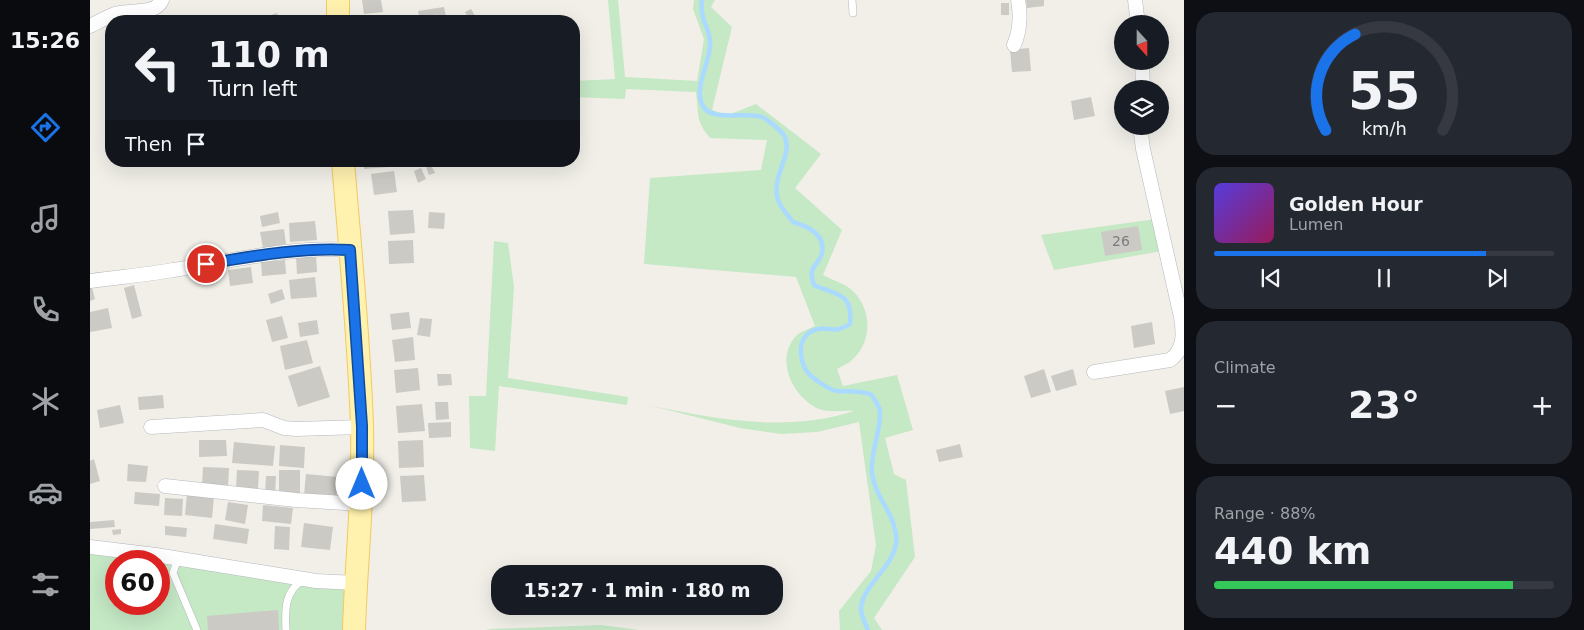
<!DOCTYPE html>
<meta charset="utf-8">
<style>
:root{--surface:#171b24;--page:#242831;--text:#f1f3f6;--muted:#9ea1a6;--line:#363941;--accent:#1a73e8}
body{margin:0;font-family:"DejaVu Sans",sans-serif;background:var(--page);color:var(--text);height:100vh;display:flex;flex-direction:column;font-size:19px;white-space:nowrap}
*{box-sizing:border-box;margin:0}
p{font-size:16px;color:var(--muted)}
.icon{flex:none;width:28px;height:28px;fill:none;stroke:currentColor;stroke-width:2;stroke-linecap:round;stroke-linejoin:round}
.map{position:relative;flex:1;overflow:hidden}
.side{display:flex;flex-direction:column;gap:12px;padding:12px;background:#0d0f14;width:400px}
.side>*{flex:none}
.guide{position:absolute;left:15px;top:15px;width:475px;height:152px;border-radius:20px;box-shadow:0 5px 20px #0002;background:#171b24;color:var(--text);overflow:hidden}
.needle{width:32px;rotate:159deg}
.tools{position:absolute;left:1024px;top:15px;display:grid;gap:10px}
.tools a{display:grid;place-items:center;width:55px;height:55px;border-radius:50%;background:var(--surface);box-shadow:0 5px 20px #0002;font-size:25px}
.speed{position:absolute;left:15px;top:550px;display:flex;gap:10px;font-size:25px;font-weight:700;text-align:center}
.speed>*{display:grid;place-content:center;width:65px;height:65px;border-radius:50%;background:var(--surface);box-shadow:0 5px 20px #0002;line-height:1}
.speed .limit{border:8px solid #d22;background:#fff;color:#111}
.pin{position:absolute;display:grid;place-items:center;width:42px;height:42px;color:#fff;margin:-21px;border:2px solid #fff;border-radius:50%;box-shadow:0 1px 5px #0007}
.me{position:absolute;width:55px;margin:-28px;rotate:0deg;stroke-linejoin:round;filter:drop-shadow(0 0 4px #0008)}
.turn{display:flex;align-items:center;gap:18px;height:105px;padding:0 20px;font-size:22px}
.turn .icon{width:65px;height:65px;stroke-width:2.5}
.turn b{display:block;font-size:35px;line-height:42px}
.then{display:flex;align-items:center;height:48px;padding:0 20px;background:#0003;gap:10px;font-size:19px}
.big{font-size:38px;font-weight:700;line-height:1.1}
.side .card{flex:1;display:flex;flex-direction:column;justify-content:center;gap:8px;min-width:0;padding:0 18px;border-radius:20px;background:var(--page)}
.side .dial{align-items:center;gap:0}
.dial svg{height:130px;overflow:visible;fill:none;stroke:var(--line);stroke-width:7;stroke-linecap:round;text-anchor:middle}
.dial text{fill:var(--text);stroke:none}
.song{display:flex;align-items:center;gap:15px}
.cover{width:60px;height:60px;border-radius:8px;background:linear-gradient(135deg,hsl(250 70% 55%),hsl(330 70% 35%))}
.played{height:5px;border-radius:2px;background:linear-gradient(90deg,var(--accent) 80%,var(--line) 80%)}
.keys{display:flex;justify-content:space-around;direction:ltr}
.heat{display:flex;justify-content:space-between;align-items:center;font-size:28px;direction:ltr}
.charge{height:8px;border-radius:4px;background:linear-gradient(90deg,#34c759 88%,var(--line) 0)}
.trip{position:absolute;left:401px;top:565px;width:292px;height:50px;border-radius:20px;background:var(--surface);box-shadow:0 5px 20px #0002;font-weight:700;line-height:50px;text-align:center}
main{display:flex;flex:1;min-height:0}
.dock{display:flex;flex-direction:column;width:90px;justify-content:space-around;align-items:center;background:#090b0e;color:var(--muted)}
.dock .icon{width:35px;height:35px}
.dock .current{color:var(--accent)}
.dock b{font-size:22px;color:var(--text)}
.map>svg:first-child{display:block}
.green{fill:#c5e8c5;fill-rule:evenodd}
.lines{fill:none;stroke-linecap:round;stroke-linejoin:round}
.stream{stroke:#aadaff;stroke-width:4.5}
.building{fill:#cccac5}
.lane-casing{stroke:#b5b8bc;stroke-width:8}
.street-casing{stroke:#b5b8bc;stroke-width:15}
.primary-casing{stroke:#f2c960;stroke-width:24}
.lane{stroke:#fff;stroke-width:7}
.street{stroke:#fff;stroke-width:14}
.primary{stroke:#fff2af;stroke-width:22}
.route-casing{stroke:#114b97;stroke-width:12}
.route{stroke:#1a73e8;stroke-width:9}
.labels{text-anchor:middle;stroke-width:4.5;stroke-linejoin:round;paint-order:stroke}
.number-label{font-size:14px;fill:#7a7d7f}
</style>
<main>
<nav class="dock">
<b>15:26</b>
<svg class="icon current" aria-label="directions" viewBox="0 0 24 24"><path d="M12 3l9 9-9 9-9-9zM9 14v-3h6M13 9l2 2-2 2"/></svg>
<svg class="icon" aria-label="music" viewBox="0 0 24 24"><path d="M9 18V5l10-2v13"/><circle cx="6" cy="18" r="3"/><circle cx="16" cy="16" r="3"/></svg>
<svg class="icon" aria-label="phone" viewBox="0 0 24 24"><path d="M5 4h4l2 5-3 2q2 4 5 5l2-3 5 2v4C11 20 4 13 5 4z"/></svg>
<svg class="icon" aria-label="climate" viewBox="0 0 24 24"><path d="M12 3v18M4 7l16 10M4 17L20 7"/></svg>
<svg class="icon" aria-label="car" viewBox="0 0 24 24"><path d="M5 17H2v-5l4-1 3-4h7l3 4 3 1v5h-3M9 17h6M6 11h13"/><circle cx="7" cy="17" r="2"/><circle cx="17" cy="17" r="2"/></svg>
<svg class="icon" aria-label="filters" viewBox="0 0 24 24"><path d="M4 7h16M4 17h16"/><circle cx="9" cy="7" r="2"/><circle cx="15" cy="17" r="2"/></svg>
</nav>
<div class="map">
<svg width="1094" height="630" viewBox="0 0 1094 630">
<rect width="100%" height="100%" fill="#f1efe8"/>
<g class="green">
<path d="M518,0h10l7,77 72,4 7,-42 -11,-30 1,-9h21l-4,7 21,20 -20,83 16,5 28,-11 65,50 -26,34 47,42 -19,45c9,5 24,9 31,17 18,19 18,49 -1,67 -4,5 -12,7 -16,10l6,17 54,-11 16,55 -28,8 9,36 12,6 9,77 -41,61 8,12h-42l-1,-19 32,-40 5,-26 -17,-123 -42,10 -36,2 -41,-6 -92,-23c66,14 140,28 206,6 -11,-1 -25,2 -35,-2 -27,-12 -45,-51 -22,-74 5,-4 12,-6 18,-9l-19,-49 -152,-13 6,-86 111,-8 6,-30 -57,-2c-15,-18 -11,-24 -14,-46l-70,-3 -1,10 -51,-2v-16l41,-2z"/>
<path d="M1066,219l6,32 -108,19 -13,-35z"/>
<path d="M404,241l14,2 6,44 -6,91 120,19 -1,8 -128,-19 -4,65 -25,-3 -1,-52h17z"/>
<path d="M0,550l255,33 -1,47h-254zM26,561h43v43h-43z"/>
<path d="M511,625l38,5h-153l5,-1z"/>
</g>
<g class="lines">
<path class="stream" d="M612,0c-3,21 9,28 8,44 0,18 -12,35 -10,52 2,31 44,14 62,21 6,3 16,11 21,17 13,18 -13,42 -5,66 3,8 10,15 15,22 14,4 33,12 29,31 -4,14 -15,13 -8,32 22,10 39,7 36,39 -17,12 -25,-1 -40,8 -6,4 -10,12 -9,19 0,6 2,14 5,19 5,8 22,19 31,21 12,1 23,-1 35,4 2,5 8,11 8,17 1,20 -10,40 -8,61 3,26 27,44 24,71 -4,24 -33,41 -35,64 0,8 4,15 7,22"/>
</g>
<g class="building">
<path d="M272,0h19l2,12 -19,2z"/>
<path d="M936,0h18v6l-17,2z"/>
<rect x="911" y="3" width="8" height="12"/>
<path d="M354,7l3,14h-27l-2,-10z"/>
<path d="M381,9l4,7 -6,3 -4,-7z"/>
<path d="M187,13l3,8h-28z"/>
<path d="M66,16l3,5h-15z"/>
<path d="M939,48l2,23 -19,1 -2,-22z"/>
<path d="M1001,97l4,19 -21,4 -3,-19z"/>
<path d="M273,161h24l1,6 -24,2z"/>
<path d="M341,165l4,8 -6,2 -3,-8z"/>
<path d="M331,168l5,11 -8,4 -4,-12z"/>
<path d="M304,171l3,21 -23,3 -3,-21z"/>
<path d="M323,210l2,23 -25,2 -2,-24z"/>
<path d="M188,212l2,11 -18,4 -2,-11z"/>
<path d="M339,212l16,1 -1,16 -16,-1z"/>
<path d="M225,221l2,19 -27,2 -1,-19z"/>
<path d="M1048,226l4,24 -37,6 -4,-24z"/>
<path d="M194,229l2,15 -23,4 -3,-16z"/>
<path d="M323,240l1,23 -25,1 -1,-23z"/>
<path d="M226,254l1,18 -20,2 -1,-18z"/>
<path d="M195,260l1,14 -24,2 -1,-14z"/>
<path d="M161,267l2,16 -23,3 -2,-16z"/>
<path d="M225,277l2,20 -26,2 -2,-19z"/>
<path d="M44,285l8,31 -10,3 -8,-31z"/>
<path d="M0,288h2l3,11 -5,2z"/>
<path d="M192,289l3,10 -14,5 -3,-10z"/>
<path d="M18,308l4,20 -22,4v-20z"/>
<path d="M319,312l2,16 -19,2 -2,-16z"/>
<path d="M192,316l6,22 -16,4 -6,-22z"/>
<path d="M330,318l12,1 -2,18 -13,-2z"/>
<path d="M227,320l2,14 -19,3 -2,-14z"/>
<path d="M1062,322l3,22 -21,4 -3,-22z"/>
<path d="M323,337l2,23 -20,2 -3,-22z"/>
<path d="M217,340l6,23 -28,7 -5,-24z"/>
<path d="M230,366l10,31 -32,10 -10,-31z"/>
<path d="M328,368l2,22 -24,3 -2,-23z"/>
<path d="M954,369l7,23 -20,6 -7,-22z"/>
<path d="M983,369l4,16 -21,6 -5,-15z"/>
<path d="M347,374h14l1,11 -14,1z"/>
<path d="M1094,387v24l-14,3 -5,-23z"/>
<path d="M73,395l1,13 -25,2 -1,-13z"/>
<path d="M345,402h13l1,17 -13,1z"/>
<path d="M332,404l3,27 -27,2 -2,-27z"/>
<path d="M30,405l4,18 -24,5 -3,-18z"/>
<path d="M361,422v15l-22,1 -1,-15z"/>
<path d="M109,440h27l1,16 -28,1z"/>
<path d="M333,440l1,27 -25,1 -1,-27z"/>
<path d="M144,442l41,4 -2,20 -41,-3z"/>
<path d="M870,444l3,13 -24,5 -3,-12z"/>
<path d="M190,445l25,2 -1,21 -25,-2z"/>
<path d="M4,459l6,22 -10,3v-23z"/>
<path d="M38,464l20,2 -2,16 -19,-1z"/>
<path d="M113,467l26,1 -1,20 -26,-1z"/>
<path d="M147,470l22,1 -1,18 -22,-2z"/>
<rect x="189" y="470" width="21" height="25"/>
<path d="M216,474l32,3 -2,21 -32,-3z"/>
<path d="M334,475l2,26 -24,1 -2,-26z"/>
<path d="M176,476h10l-1,19 -10,-1z"/>
<path d="M45,492l25,2 -1,12 -25,-2z"/>
<path d="M97,494l27,3 -2,21 -27,-3z"/>
<path d="M75,498l18,1 -1,17 -18,-1z"/>
<path d="M138,502l20,3 -3,19 -20,-4z"/>
<path d="M173,505l30,3 -2,16 -29,-3z"/>
<path d="M24,520l1,7 -25,2v-7z"/>
<path d="M214,523l29,4 -3,23 -29,-3z"/>
<path d="M125,524l34,5 -2,15 -34,-5z"/>
<path d="M75,526l22,2 -1,9 -21,-2z"/>
<path d="M185,526l15,1 -1,23 -15,-1z"/>
<path d="M31,529v5l-8,1 -1,-5z"/>
<path d="M188,610l1,20h-71l-1,-14z"/>
</g>
<g class="lines">
<defs>
<g id="lane">
<path d="M762,0l1,13"/>
<path d="M88,558l-5,15 24,57"/>
<path d="M196,630c-1,-19 -2,-40 18,-50"/>
</g>
<g id="street">
<path d="M1045,0l3,24"/>
<path d="M0,26c8,-4 17,-9 25,-12 15,-5 40,2 47,-14"/>
<path d="M924,45c6,-14 7,-29 4,-45"/>
<path d="M1052,61l1,28"/>
<path d="M0,281c28,-4 56,-6 83,-11 59,-9 118,-24 177,-20"/>
<path d="M1004,372l76,-12c14,-10 14,-25 11,-43l-38,-168 -3,-23"/>
<path d="M61,427l112,-7 21,8 12,1 66,-2"/>
<path d="M75,486l131,14 65,4"/>
<path d="M0,547l66,8 160,26 40,2"/>
</g>
<g id="primary">
<path d="M248,0v21"/>
<path d="M253,161c7,88 16,176 19,265 2,68 -6,136 -8,204"/>
</g>
</defs>
<use href="#lane" class="lane-casing"/>
<use href="#street" class="street-casing"/>
<use href="#primary" class="primary-casing"/>
<use href="#lane" class="lane"/>
<use href="#street" class="street"/>
<use href="#primary" class="primary"/>
</g>
<g class="lines">
<defs>
<path id="route" d="M116,264c47,-8 96,-17 144,-14l12,176v58"/>
</defs>
<use href="#route" class="route-casing"/>
<use href="#route" class="route"/>
</g>
<g class="labels">
<g class="number-label">
<text x="1031" y="246">26</text>
</g>
</g>
</svg>
<div class="tools">
<a><svg class="needle" viewBox="-14 -14 28 28"><path d="M0-13l5 13h-10z" fill="#e53935"/><path d="M0 13l5-13h-10z" fill="#9ea1a6"/></svg></a>
<a><svg class="icon" aria-label="layers" viewBox="0 0 24 24"><path d="M12 4l9 5-9 5-9-5zM3 14l9 5 9-5"/></svg></a>
</div>
<div class="speed"><div class="limit">60</div></div>
<div class="pin" style="left:116px;top:264px;background:#d93025"><svg class="icon" aria-label="arrive" viewBox="0 0 24 24"><path d="M6 21V4h12l-3 4 3 4H6"/></svg></div>
<svg class="me" style="left:272px;top:484px" viewBox="-20 -20 40 40"><circle r="19" fill="#fff"/><path d="M0-13L10 11 0 6-10 11z" fill="#1a73e8"/></svg>
<div class="trip">15:27 · 1 min · 180 m</div>
<div class="guide">
<div class="turn"><svg class="icon" aria-label="left" viewBox="0 0 24 24"><path d="M17 20v-9H6M10 6l-5 5 5 5"/></svg><div><b>110 m</b>Turn left</div></div>
<div class="then">Then<svg class="icon" aria-label="arrive" viewBox="0 0 24 24"><path d="M6 21V4h12l-3 4 3 4H6"/></svg></div>
</div>
</div>
<section class="side">
<div class="card dial"><svg viewBox="0 0 100 80">
<path d="M14 69A42 42 0 1 1 86 69"/>
<path d="M14 69A42 42 0 0 1 32 10" stroke="#1a73e8"/>
<text x="50" y="56" font-size="32" font-weight="700">55</text>
<text x="50" y="72" font-size="11">km/h</text>
</svg></div>
<div class="card">
<div class="song"><i class="cover"></i><div><b>Golden Hour</b><p>Lumen</p></div></div>
<div class="played"></div>
<div class="keys"><svg class="icon" aria-label="previous" viewBox="0 0 24 24"><path d="M18 5L8 12l10 7zM5 5v14"/></svg><svg class="icon" aria-label="pause" viewBox="0 0 24 24"><path d="M8 5v14M16 5v14"/></svg><svg class="icon" aria-label="next" viewBox="0 0 24 24"><path d="M6 5l10 7-10 7zM19 5v14"/></svg></div>
</div>
<div class="card"><p>Climate</p>
<div class="heat"><a>−</a><b class="big">23°</b><a>+</a></div>
</div>
<div class="card"><p>Range · 88%</p><b class="big">440 km</b><div class="charge"></div></div>
</section>
</main>
